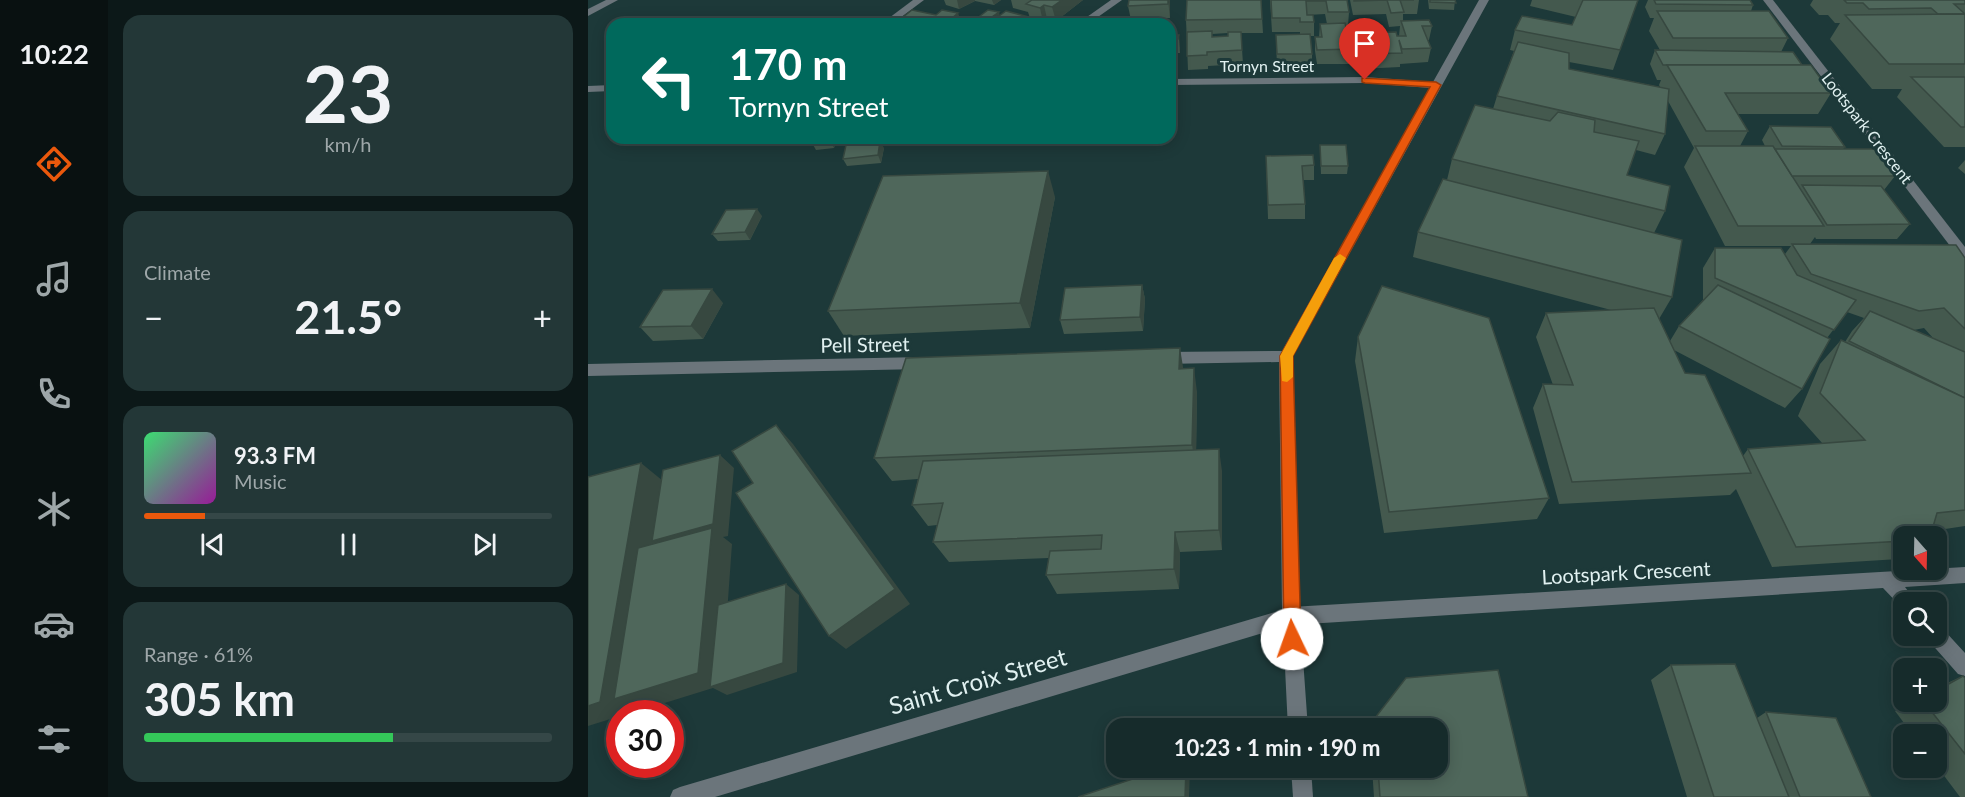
<!DOCTYPE html>
<meta charset="utf-8">
<style>
:root{--surface:#162b2b;--page:#233737;--text:#f1f3f6;--muted:#9ea7a9;--line:#354747;--accent:#ea580c}
body{margin:0;font-family:Lato,sans-serif;background:var(--page);color:var(--text);height:100vh;display:flex;flex-direction:column;font-size:22px;white-space:nowrap}
*{box-sizing:border-box;margin:0}
p{font-size:20px;color:var(--muted)}
.icon{flex:none;width:33px;height:33px;fill:none;stroke:currentColor;stroke-width:2;stroke-linecap:round;stroke-linejoin:round}
.map{position:relative;flex:1;overflow:hidden}
.panel{display:flex;flex-direction:column;gap:15px;padding:15px;background:#0c1818;width:480px}
.panel>*{flex:none}
.top-card{position:absolute;left:18px;top:18px;width:570px;height:126px;border-radius:18px;box-shadow:0 3px 15px #0003,0 0 0 2px var(--line);background:#00695c;color:#fff;overflow:hidden}
.needle{width:39px;rotate:160deg}
.fabs{position:absolute;left:1305px;top:526px;display:grid;gap:12px}
.fabs a{display:grid;place-items:center;width:54px;height:54px;border-radius:12px;background:var(--surface);box-shadow:0 3px 15px #0003,0 0 0 2px var(--line);font-size:30px}
.speed{position:absolute;left:18px;top:700px;display:flex;gap:12px;font-size:30px;font-weight:700;text-align:center}
.speed>*{display:grid;place-content:center;width:78px;height:78px;border-radius:50%;background:var(--surface);box-shadow:0 3px 15px #0003,0 0 0 2px var(--line);line-height:1}
.speed .limit{border:9px solid #d22;background:#fff;color:#111}
.pin{position:absolute;display:grid;place-items:center;width:51px;height:51px;color:#fff;margin:-62px -26px;border-radius:50% 50% 50% 0;rotate:-45deg;box-shadow:0 0 6px #0007}
.pin .icon{rotate:45deg}
.me{position:absolute;width:66px;margin:-33px;rotate:357deg;stroke-linejoin:round;filter:drop-shadow(0 0 4px #0008)}
.turn{display:flex;align-items:center;gap:21px;height:126px;padding:0 24px;font-size:27px}
.turn .icon{width:78px;height:78px;stroke-width:2.5}
.turn b{display:block;font-size:42px;line-height:51px}
.big{font-size:45px;font-weight:700;line-height:1.1}
.panel .widget{flex:1;display:flex;flex-direction:column;justify-content:center;gap:9px;min-width:0;padding:0 21px;border-radius:18px;background:var(--page)}
.panel .dial{align-items:center;gap:0}
.dial b{font-size:78px;line-height:1}
.song{display:flex;align-items:center;gap:18px}
.cover{width:72px;height:72px;border-radius:9px;background:linear-gradient(135deg,hsl(140 70% 55%),hsl(300 70% 35%))}
.played{height:6px;border-radius:3px;background:linear-gradient(90deg,var(--accent) 15%,var(--line) 15%)}
.keys{display:flex;justify-content:space-around;direction:ltr}
.heat{display:flex;justify-content:space-between;align-items:center;font-size:33px;direction:ltr}
.charge{height:9px;border-radius:4px;background:linear-gradient(90deg,#34c759 61%,var(--line) 0)}
.trip{position:absolute;left:518px;top:718px;width:342px;height:60px;border-radius:18px;background:var(--surface);box-shadow:0 3px 15px #0003,0 0 0 2px var(--line);font-weight:700;line-height:60px;text-align:center}
main{display:flex;flex:1;min-height:0}
.dock{display:flex;flex-direction:column;width:108px;justify-content:space-around;align-items:center;background:#091111;color:var(--muted)}
.dock .icon{width:42px;height:42px}
.dock .current{color:var(--accent)}
.dock b{font-size:27px;color:var(--text)}
.map>svg:first-child{display:block}
.lines{fill:none;stroke-linecap:round;stroke-linejoin:round}
.lane{fill:#6b757b;fill-rule:evenodd}
.street{fill:#6b757b;fill-rule:evenodd}
.wall{fill:#44594e;fill-rule:evenodd}
.shaded-wall{fill:#374840;fill-rule:evenodd}
.building{fill:#4f675b;stroke:#374840;stroke-width:1.5}
.route{fill:#ea580c;stroke:#983908;stroke-width:1.5}
.slow{fill:#f59e0b}
.labels{text-anchor:middle;stroke-width:6;stroke-linejoin:round;paint-order:stroke}
.far-street-label{font-size:16px;fill:#e1f1f1;stroke:#1d3939}
.street-label{font-size:20px;fill:#e1f1f1;stroke:#1d3939}
.near-street-label{font-size:24px;fill:#e1f1f1;stroke:#1d3939}
</style>
<main>
<nav class="dock">
<b>10:22</b>
<svg class="icon current" aria-label="directions" viewBox="0 0 24 24"><path d="M12 3l9 9-9 9-9-9zM9 14v-3h6M13 9l2 2-2 2"/></svg>
<svg class="icon" aria-label="music" viewBox="0 0 24 24"><path d="M9 18V5l10-2v13"/><circle cx="6" cy="18" r="3"/><circle cx="16" cy="16" r="3"/></svg>
<svg class="icon" aria-label="phone" viewBox="0 0 24 24"><path d="M5 4h4l2 5-3 2q2 4 5 5l2-3 5 2v4C11 20 4 13 5 4z"/></svg>
<svg class="icon" aria-label="climate" viewBox="0 0 24 24"><path d="M12 3v18M4 7l16 10M4 17L20 7"/></svg>
<svg class="icon" aria-label="car" viewBox="0 0 24 24"><path d="M5 17H2v-5l4-1 3-4h7l3 4 3 1v5h-3M9 17h6M6 11h13"/><circle cx="7" cy="17" r="2"/><circle cx="17" cy="17" r="2"/></svg>
<svg class="icon" aria-label="filters" viewBox="0 0 24 24"><path d="M4 7h16M4 17h16"/><circle cx="9" cy="7" r="2"/><circle cx="15" cy="17" r="2"/></svg>
</nav>
<section class="panel">
<div class="widget dial"><b>23</b><p>km/h</p></div>
<div class="widget"><p>Climate</p>
<div class="heat"><a>−</a><b class="big">21.5°</b><a>+</a></div>
</div>
<div class="widget">
<div class="song"><i class="cover"></i><div><b>93.3 FM</b><p>Music</p></div></div>
<div class="played"></div>
<div class="keys"><svg class="icon" aria-label="previous" viewBox="0 0 24 24"><path d="M18 5L8 12l10 7zM5 5v14"/></svg><svg class="icon" aria-label="pause" viewBox="0 0 24 24"><path d="M8 5v14M16 5v14"/></svg><svg class="icon" aria-label="next" viewBox="0 0 24 24"><path d="M6 5l10 7-10 7zM19 5v14"/></svg></div>
</div>
<div class="widget"><p>Range · 61%</p><b class="big">305 km</b><div class="charge"></div></div>
</section>
<div class="map">
<svg width="1377" height="797" viewBox="0 0 1377 797">
<rect width="100%" height="100%" fill="#1d3939"/>
<g class="lines">
<g class="lane">
<path d="M1175,0h10l192,247v13l-5,-1z"/>
<path d="M1377,567v16l-60,4 12,16h-13v7l-21,-22 -592,37 -6,-3 -3,-6 3,-6 6,-3z"/>
<path d="M1348,626l7,3 22,24v23l-7,-2 -29,-33 -2,-5h9z"/>
</g>
<g class="street">
<path d="M18,0h12l-30,16v-7z"/>
<path d="M325,0h11l-32,24h-11z"/>
<path d="M523,0h11l-34,24h-11z"/>
<path d="M891,0h10l-196,356 7,260 8,113h-20l-5,-102 -568,170h-45l3,-7 7,-3 602,-177 -3,-248 -116,2 -5,-2 -2,-4 2,-4 5,-2 119,-1 148,-263 -65,-5 -195,2v-6l195,-2 68,5z"/>
<path d="M24,85v6l-24,1v-6z"/>
<path d="M335,357l5,2 2,4 -2,4 -5,2 -335,7v-12z"/>
<path d="M703,768h20l2,29h-20z"/>
</g>
</g>
<g class="wall">
<path d="M356,0h57l-7,5 -19,-4 -16,8 -13,-4z"/>
<path d="M423,0h72l-27,21 -9,-2 -4,3 -13,-4 -2,-6 -15,-4z"/>
<path d="M673,0l2,33h-22l2,31 -35,2v3l-20,1 -2,-50zM640,33v3l-16,1v-3z"/>
<path d="M682,0h77l2,12 -1,14h-2l5,23 -1,15h-33l-2,-13v-14h4l1,-13h7l-2,-10 -18,1 7,7v14h-4l2,18v14l-35,1 -1,-34 24,-1v-2h-28z"/>
<path d="M762,0h69l-2,14h-14v7l29,5 -3,14h-2l4,8 -3,14 -28,2v3l-40,2 -5,-22 1,-14 43,3 1,-10 -11,1 -3,-13 -33,1z"/>
<path d="M840,0h27l-1,10 -25,-1z"/>
<path d="M944,0h106l-25,70 -44,-8v7l91,18 -1,-2 2,-5h-4l-7,-16 5,-14h5l-11,-19 5,-13h-4l-5,-11 3,-7h102l3,5 -2,6 37,27 -7,14 21,13 29,28 -13,21h-80l10,17 -8,15h25l-3,-6 8,-14 75,21 -2,2 52,27 -11,14 26,34 -13,15h-81l-1,-2 -5,7 155,14v268l-33,5 -28,6v19l-5,3 -127,8 -36,-78 -6,6 -171,9 -26,-96 10,-24 10,1 -17,-48 10,-24 65,-3 -198,-53 5,-25 29,-52 5,-21 41,-50 4,-13 17,-45 -4,-1 5,-20 57,-5 4,-8 -46,-11zM1080,101l26,47 -10,19 41,79h66l-6,8 -70,-6 -12,20v31h1l-25,27 -9,15 -11,-22 13,-22 -18,-64 11,-22 -38,-36 9,-25 19,5 10,-21zM1259,312l17,6 -12,13 -7,11 -4,-2 -21,24 -22,52 25,28 -75,5 -5,7 -58,-83 -11,-23 111,58 17,-19 25,-51zM1336,328l9,10 -19,-8z"/>
<path d="M1225,0h152v147h-21l-47,-50 5,-8h-30l-42,-50 10,-16h-5l-7,-8h-9l-9,-10z"/>
<path d="M582,3v15l-39,2 -3,-14z"/>
<path d="M412,16l30,8h-53l-1,-5z"/>
<path d="M582,35h9l1,18h-10z"/>
<path d="M225,138h24l-3,10 -18,2 -4,-7z"/>
<path d="M732,145l28,21 -1,8h-26z"/>
<path d="M296,148l-3,15 -34,3 -4,-7z"/>
<path d="M678,156l48,9v15h-11l2,24v15h-37z"/>
<path d="M1377,160v14l-7,-6z"/>
<path d="M467,197l-25,131 -186,8 -16,-25z"/>
<path d="M174,216l-12,24 -32,1 -6,-7z"/>
<path d="M554,285l3,14 -2,32 -79,3 -4,-14z"/>
<path d="M135,303l-20,36 -50,2 -13,-14z"/>
<path d="M770,337l191,161 -12,21 -153,14 -29,-172z"/>
<path d="M595,369l14,23 -1,58 26,21v79l-42,2 -1,37 -122,5 -11,-19 3,-17 -100,4 -16,-20 4,-17 -9,1 -16,-21 6,-26 -26,2 -18,-23z"/>
<path d="M1083,665l86,53 9,-6 105,85h-184l-36,-117z"/>
<path d="M910,670l30,127h-154l-2,-29h65v-39h-66l4,-11 31,-40z"/>
<path d="M1375,676l2,2v119h-5l-24,-32v-30h-23l-18,-24 15,-9h26v-14z"/>
</g>
<g class="shaded-wall">
<path d="M369,0h18v1l-16,8z"/>
<path d="M404,0h9l-7,5z"/>
<path d="M474,0h21l-27,21 -4,-14z"/>
<path d="M580,0h2v18z"/>
<path d="M456,5l3,14 -4,3 -3,-14z"/>
<path d="M411,12l2,8 -9,-3z"/>
<path d="M370,13l4,11h-17z"/>
<path d="M441,17l1,7h-11z"/>
<path d="M243,138h6l-3,10 -4,-7z"/>
<path d="M292,141l4,7 -3,15 -3,-8z"/>
<path d="M460,171l7,26 -25,131 -10,-25z"/>
<path d="M169,209l5,7 -12,24 -5,-8z"/>
<path d="M554,285l3,14 -2,32 -3,-14z"/>
<path d="M124,289l11,14 -20,36 -12,-13z"/>
<path d="M592,348l4,25 -5,-4z"/>
<path d="M606,368l3,24 -1,76 -4,-23z"/>
<path d="M188,425l17,19 117,160 -64,45 -17,-13z"/>
<path d="M631,449l3,22v79l-3,-20z"/>
<path d="M132,455l14,13 -6,68 -5,1 9,7 -10,139 64,-99 13,11 -2,77 -70,23 -14,-7 -71,22 -12,-5 -1,8 -9,1v2l-32,10v-20l53,-243 22,18zM66,543l14,10 -36,140z"/>
<path d="M587,532l5,20 -1,37 -5,-20z"/>
<path d="M598,768h3l1,3 -1,26h-4z"/>
</g>
<g class="building">
<path d="M444,0h30l-10,7 -8,-2 -4,3 -14,-4z"/>
<path d="M541,0h39v4l-40,2z"/>
<path d="M599,0h74l1,19 -76,1z"/>
<path d="M683,0h76l2,12h-21l-2,-11h-20l1,14h6l1,7h-14v-4h-28z"/>
<path d="M766,0h60h-14l4,12 -13,1 -4,-13 -33,1z"/>
<path d="M842,0h25l1,3 -26,-1z"/>
<path d="M995,0h55l-18,50 -105,-20 7,-14 50,9z"/>
<path d="M1066,0h96l3,5 -97,-1z"/>
<path d="M1256,0h121v4h-11l11,10h-27l-7,-6 -62,1 -6,-6h-16z"/>
<path d="M324,10l24,5 6,-5 16,3 -13,11h-51z"/>
<path d="M400,10l11,2 -7,5 4,1 -6,4 -14,-3z"/>
<path d="M418,11l23,6 -10,7h-31z"/>
<path d="M1069,11h112l19,27h-115z"/>
<path d="M1377,14v50h-76l-44,-49z"/>
<path d="M841,20l3,6h-10l9,22 -29,1 -3,-9 3,13 -41,1 -5,-21 40,-1 1,4h9l-5,-15z"/>
<path d="M757,23l6,26 -34,1 -2,-13h7l-2,-13z"/>
<path d="M624,31v6l16,-1v-4h13l1,18 -35,2v3l-20,1v-24z"/>
<path d="M722,34l2,20h-35l-1,-19z"/>
<path d="M582,35h9l-1,4h-8z"/>
<path d="M930,42l51,11v16l100,20 -4,45 -168,-38z"/>
<path d="M1067,50l138,2 9,13h-139z"/>
<path d="M1079,65h144l20,28h-106l23,38h-42z"/>
<path d="M1323,77h54v50h-4z"/>
<path d="M887,105l75,16 8,-9 37,8 -1,12 45,9 -12,34 43,11 -5,25 -213,-52z"/>
<path d="M1182,126l61,1 14,20 -63,-1z"/>
<path d="M225,138h18l-1,3 -18,2z"/>
<path d="M292,141l-2,14 -35,4 3,-14z"/>
<path d="M732,145h26l2,21h-27z"/>
<path d="M1107,146h78l51,80h-86z"/>
<path d="M1187,149h99l21,27h-103z"/>
<path d="M725,155l1,10 -12,1 3,38 -37,1 -2,-49z"/>
<path d="M460,171l-28,132 -192,8 55,-135z"/>
<path d="M855,179l239,61 -10,57 -254,-65z"/>
<path d="M1214,185l79,1 29,38 -83,1z"/>
<path d="M169,209l-12,23 -33,2 14,-24z"/>
<path d="M1204,244l164,1 9,13v71l-21,-21 -25,3 -108,-37z"/>
<path d="M1127,248h66l16,27 59,25 -22,30 -119,-52z"/>
<path d="M554,285l-2,32 -80,3 5,-32z"/>
<path d="M1130,285l112,54 -28,50 -123,-63z"/>
<path d="M794,286l107,32 60,180 -160,14 -31,-175z"/>
<path d="M124,289l-21,37 -51,1 23,-37z"/>
<path d="M1066,308l31,65 20,2 46,98 -179,9 -29,-98 30,1 -27,-72z"/>
<path d="M1282,311l95,41v46l-116,-57z"/>
<path d="M1253,340l124,58v112l-28,3 -7,24h-26v4l-108,6 -48,-98 117,-9 -45,-47z"/>
<path d="M592,348l-1,21 15,-1 -2,77 -318,13 32,-100z"/>
<path d="M188,425l119,164 -66,47 -93,-143 17,-10 -21,-32z"/>
<path d="M631,449v81l-44,2 -1,37 -128,6 4,-24 51,-2 1,-14 -169,7 10,-39 -31,2 11,-44z"/>
<path d="M132,455l-7,69 -61,17 11,-71z"/>
<path d="M53,463l-41,239 -12,4v-229z"/>
<path d="M124,528l-14,145 -84,26 24,-151z"/>
<path d="M198,584l-3,79 -73,24 8,-82z"/>
<path d="M1147,664l54,133h-75l-43,-132z"/>
<path d="M910,670l30,127h-148l-2,-29h59v-39h-61l-1,-11 31,-40z"/>
<path d="M1375,676l2,2v76l-41,-52h12v-11z"/>
<path d="M1178,712l70,6 35,79h-71z"/>
<path d="M578,768h20l-1,29h-107z"/>
</g>
<path class="route" d="M774,78l74,4 5,3 -148,271 8,283 -3,6 -6,2 -6,-2 -2,-6 -4,-283 150,-269 -65,-4 -3,-1z"/>
<path class="slow" d="M752,254l6,4 -53,98v21l-6,5 -5,-1 -2,-25 54,-98z"/>
<g class="labels">
<g class="far-street-label">
<text x="679" y="72">Tornyn Street</text>
<text transform="translate(1279 128) rotate(52)" y="6">Lootspark Crescent</text>
</g>
<g class="street-label">
<text transform="translate(277 345) rotate(-1)" y="7">Pell Street</text>
<text transform="translate(1038 573) rotate(-3)" y="7">Lootspark Crescent</text>
</g>
<g class="near-street-label">
<text transform="translate(390 682) rotate(-16)" y="8">Saint Croix Street</text>
</g>
</g>
</svg>
<div class="fabs">
<a><svg class="needle" viewBox="-14 -14 28 28"><path d="M0-13l5 13h-10z" fill="#e53935"/><path d="M0 13l5-13h-10z" fill="#9ea7a9"/></svg></a>
<a><svg class="icon" aria-label="search" viewBox="0 0 24 24"><circle cx="10" cy="10" r="6"/><path d="M15 15l6 6"/></svg></a>
<a>+</a>
<a>−</a>
</div>
<div class="speed"><div class="limit">30</div></div>
<div class="pin" style="left:777px;top:80px;background:#d93025"><svg class="icon" aria-label="arrive" viewBox="0 0 24 24"><path d="M6 21V4h12l-3 4 3 4H6"/></svg></div>
<svg class="me" style="left:704px;top:639px" viewBox="-20 -20 40 40"><circle r="19" fill="#fff"/><path d="M0-13L10 11 0 6-10 11z" fill="#ea580c"/></svg>
<div class="trip">10:23 · 1 min · 190 m</div>
<div class="top-card">
<div class="turn"><svg class="icon" aria-label="left" viewBox="0 0 24 24"><path d="M17 20v-9H6M10 6l-5 5 5 5"/></svg><div><b>170 m</b>Tornyn Street</div></div>
</div>
</div>
</main>
